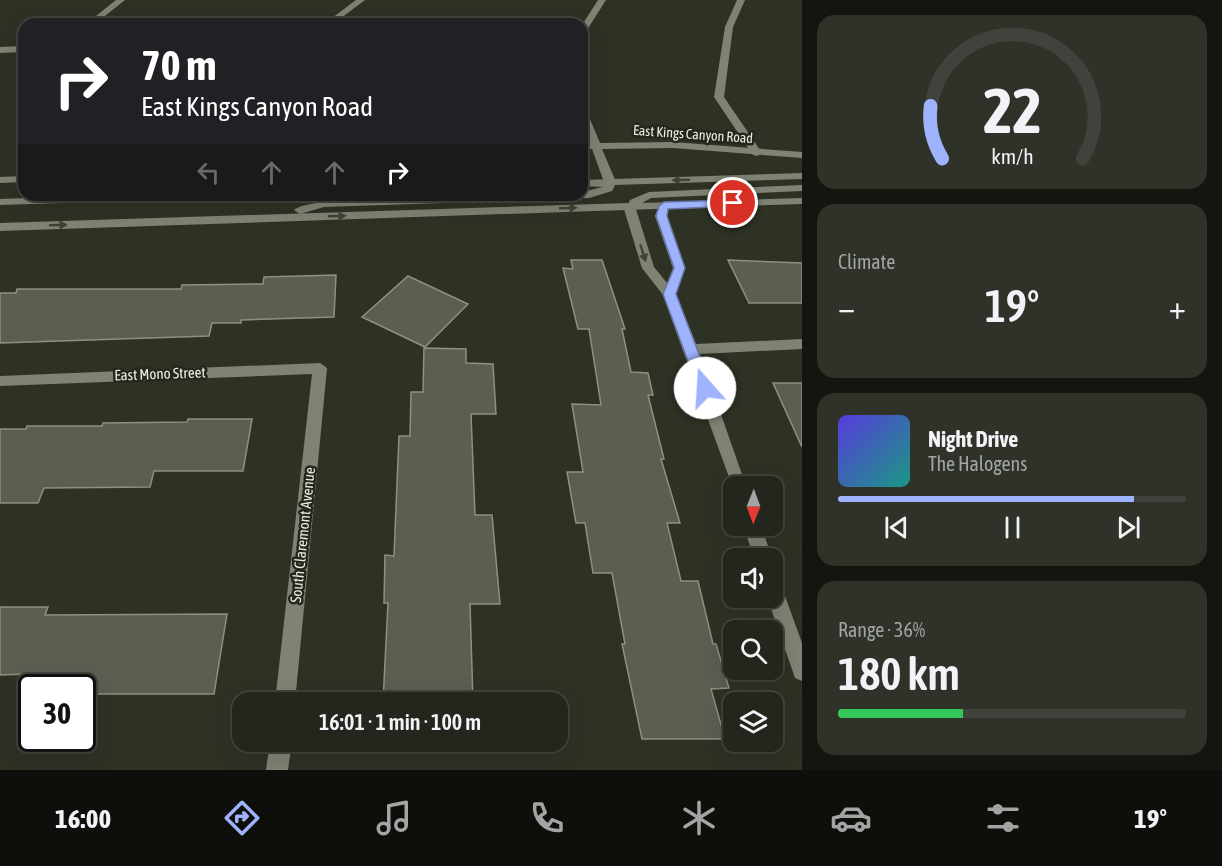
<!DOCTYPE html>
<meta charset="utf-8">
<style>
:root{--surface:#22261c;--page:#2e3229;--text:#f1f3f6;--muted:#a2a5a3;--line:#3f433b;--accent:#9fb3fd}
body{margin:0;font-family:"Asap Condensed",sans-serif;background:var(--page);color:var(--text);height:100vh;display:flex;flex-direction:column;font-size:22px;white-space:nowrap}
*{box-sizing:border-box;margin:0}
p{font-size:20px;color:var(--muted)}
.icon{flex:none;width:33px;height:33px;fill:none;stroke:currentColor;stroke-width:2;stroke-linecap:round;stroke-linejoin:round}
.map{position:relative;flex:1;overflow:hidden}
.sheet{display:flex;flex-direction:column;gap:15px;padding:15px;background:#13150f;width:420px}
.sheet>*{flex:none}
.banner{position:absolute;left:18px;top:18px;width:570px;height:183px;border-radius:18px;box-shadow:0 6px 24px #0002,0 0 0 2px var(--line);background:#202124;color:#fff;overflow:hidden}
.needle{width:39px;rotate:181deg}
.fabs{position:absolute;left:723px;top:476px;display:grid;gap:12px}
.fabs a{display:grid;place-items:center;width:60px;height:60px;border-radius:12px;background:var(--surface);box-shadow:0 6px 24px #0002,0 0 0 2px var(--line);font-size:30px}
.speed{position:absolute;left:18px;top:674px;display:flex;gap:12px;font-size:30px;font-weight:700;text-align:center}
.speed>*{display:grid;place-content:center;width:78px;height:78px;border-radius:50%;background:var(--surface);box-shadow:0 6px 24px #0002,0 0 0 2px var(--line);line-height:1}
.speed .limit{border:3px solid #111;border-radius:9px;background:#fff;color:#111}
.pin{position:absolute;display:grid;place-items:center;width:51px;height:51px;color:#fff;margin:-26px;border:3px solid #fff;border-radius:50%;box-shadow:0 2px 6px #0007}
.me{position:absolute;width:66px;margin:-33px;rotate:341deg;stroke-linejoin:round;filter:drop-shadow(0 0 4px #0008)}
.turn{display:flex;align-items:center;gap:21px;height:126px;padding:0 24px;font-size:27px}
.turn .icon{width:78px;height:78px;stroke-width:2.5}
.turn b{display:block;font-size:42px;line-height:51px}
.lanes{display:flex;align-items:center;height:57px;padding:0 24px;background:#0003;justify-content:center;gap:30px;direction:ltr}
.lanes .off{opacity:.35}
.big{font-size:45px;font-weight:600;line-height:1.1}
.sheet .tile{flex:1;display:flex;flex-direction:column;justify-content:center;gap:9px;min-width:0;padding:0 21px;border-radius:18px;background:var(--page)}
.sheet .dial{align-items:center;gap:0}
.dial svg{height:156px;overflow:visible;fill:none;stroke:var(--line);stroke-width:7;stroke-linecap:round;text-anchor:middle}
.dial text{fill:var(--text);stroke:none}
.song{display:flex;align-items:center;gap:18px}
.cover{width:72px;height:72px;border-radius:9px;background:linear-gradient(135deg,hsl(250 70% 55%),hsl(170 70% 35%))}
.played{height:6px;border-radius:3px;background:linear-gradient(90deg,var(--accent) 85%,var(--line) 85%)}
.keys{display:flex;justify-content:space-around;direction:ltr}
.heat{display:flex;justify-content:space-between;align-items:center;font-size:33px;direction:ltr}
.charge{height:9px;border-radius:4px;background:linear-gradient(90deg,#34c759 36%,var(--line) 0)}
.trip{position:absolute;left:232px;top:692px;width:336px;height:60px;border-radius:18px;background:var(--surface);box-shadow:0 6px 24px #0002,0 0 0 2px var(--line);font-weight:600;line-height:60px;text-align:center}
.menu{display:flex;height:96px;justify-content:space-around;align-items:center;background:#0e0f0b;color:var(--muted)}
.menu .icon{width:42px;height:42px}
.menu .active{color:var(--accent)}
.menu b{font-size:27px;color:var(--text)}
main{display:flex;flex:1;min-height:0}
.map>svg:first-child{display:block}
.building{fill:#5b5f52;stroke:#8c9183;stroke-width:1.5}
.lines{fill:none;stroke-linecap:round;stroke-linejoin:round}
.lane{fill:#7e8374;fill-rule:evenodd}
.street{fill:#7e8374;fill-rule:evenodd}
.secondary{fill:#7e8374;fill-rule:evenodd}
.oneway{fill:#3f4336}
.route{fill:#9fb3fd;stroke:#6774a4;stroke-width:1.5}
.labels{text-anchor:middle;stroke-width:5;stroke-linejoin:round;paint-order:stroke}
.far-street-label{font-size:14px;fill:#ebeee6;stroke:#24281c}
.street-label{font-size:15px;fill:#ebeee6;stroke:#24281c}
</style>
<main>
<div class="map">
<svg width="802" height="770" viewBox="0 0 802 770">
<rect width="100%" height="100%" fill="#2e3225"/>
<g class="building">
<path d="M571,260h31l23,69h-3l9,43 17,1 5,22h-5l16,64h-3l19,64h-13l14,58h17l15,63h3l13,44 -18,1 14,50h-83l-20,-95h3l-13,-71h-19l-8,-50h-9l-9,-51h16l-11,-68 29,1 -12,-76h-11l-15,-61 10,1z"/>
<path d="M728,260l74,3v40h-53z"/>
<path d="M336,275l-2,42 -93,3v3h-29l-3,13 -209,7v-50h16l1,-4h164l1,-4 81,-1 1,-7z"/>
<path d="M408,276l60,28 -43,43 -63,-30z"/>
<path d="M424,348l42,1v14l27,1 3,50h-25l4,101h17l8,89h-30l3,98h-90l5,-99h-4l1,-48 9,1 5,-120h11l1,-44h12z"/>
<path d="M773,383h29v64z"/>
<path d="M188,419h64l-9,52h-89l-4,16 -106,1 -6,15h-38v-74h26l1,-3h75l1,-3 84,-1z"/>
<path d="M0,607h48l-3,8 182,-1 -13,80h-132v-7h-29l3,-14 -56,2z"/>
</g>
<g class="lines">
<path class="lane" d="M737,0h8l-12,27 -9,70 38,56 -5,3 -4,-1 -39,-58 11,-70z"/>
<g class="street">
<path d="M116,0h9l-30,24h-9z"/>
<path d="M356,0h9l-32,24h-9z"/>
<path d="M598,0h8l-21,33 -3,1v-9z"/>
<path d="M24,46v6l-24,1v-6z"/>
<path d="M582,109l5,3 13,31 73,-1 129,10v6l-129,-10 -71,1 14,33 -6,3 -6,-3 -12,-33h-10v-6h7l-7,-18z"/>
<path d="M24,176v6l-24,1v-6z"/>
<path d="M629,203l6,3 19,61 13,16 6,-15 -18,-52 5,-12h8l2,2 -3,10 18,52 -9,26 20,50 106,-5v10l-102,5 46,132h-12v5l-71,-196 -21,-27 -19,-62z"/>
<path d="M320,363l7,5 -32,334h-20l37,-328 -312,12v-10z"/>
<path d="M743,525h18l11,33h-18z"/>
<path d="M772,577l7,2 2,6 21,58v38l-7,-3 -28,-81h5z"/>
<path d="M270,741h22l-4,29h-22z"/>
</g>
<g class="secondary">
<path d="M802,173v6l-187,6 -3,6 -23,7 -265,9 -24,7 -6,-4c20,-18 247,-15 288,-15v-3l21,-5 -21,-1v-6z"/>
<path d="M802,185v6l-151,7 -9,5 160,-5v6l-802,27v-8l629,-20 1,-3 19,-8z"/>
<path d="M110,195h114l-6,3 -218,7v-6z"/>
</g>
</g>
<defs><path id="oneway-solid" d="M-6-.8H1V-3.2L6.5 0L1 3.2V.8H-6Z" transform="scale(1.5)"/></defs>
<g class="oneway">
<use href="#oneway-solid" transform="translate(681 180) rotate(178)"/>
<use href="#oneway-solid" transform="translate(568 208) rotate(-2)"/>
<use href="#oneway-solid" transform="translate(337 216) rotate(-2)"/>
<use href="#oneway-solid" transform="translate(58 225) rotate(-2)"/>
<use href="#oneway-solid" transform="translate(643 253) rotate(72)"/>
</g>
<path class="route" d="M733,200l4,1v5l-69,3 -1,7 18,52 -9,26 36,94 -7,5 -7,-5 -35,-94 11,-26 -18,-52 3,-10 5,-4z"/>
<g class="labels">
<g class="far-street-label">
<text transform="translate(693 134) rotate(4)" y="5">East Kings Canyon Road</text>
</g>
<g class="street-label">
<text transform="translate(160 374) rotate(-2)" y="5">East Mono Street</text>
<text transform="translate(303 535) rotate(-84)" y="5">South Claremont Avenue</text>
</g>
</g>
</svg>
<div class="fabs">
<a><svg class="needle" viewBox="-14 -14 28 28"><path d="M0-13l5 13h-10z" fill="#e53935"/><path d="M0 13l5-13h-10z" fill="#a2a5a3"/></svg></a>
<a><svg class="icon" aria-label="sound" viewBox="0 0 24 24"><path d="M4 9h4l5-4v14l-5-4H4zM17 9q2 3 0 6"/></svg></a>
<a><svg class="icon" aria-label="search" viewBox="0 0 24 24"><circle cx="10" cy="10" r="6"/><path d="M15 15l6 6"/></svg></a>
<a><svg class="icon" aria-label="layers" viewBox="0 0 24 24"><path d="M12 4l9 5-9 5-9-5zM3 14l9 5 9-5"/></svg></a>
</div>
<div class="speed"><div class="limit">30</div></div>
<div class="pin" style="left:733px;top:203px;background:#d93025"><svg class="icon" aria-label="arrive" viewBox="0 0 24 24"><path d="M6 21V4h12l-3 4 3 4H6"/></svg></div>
<svg class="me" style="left:705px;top:388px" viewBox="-20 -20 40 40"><circle r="19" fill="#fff"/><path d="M0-13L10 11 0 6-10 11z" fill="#9fb3fd"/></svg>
<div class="trip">16:01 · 1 min · 100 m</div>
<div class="banner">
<div class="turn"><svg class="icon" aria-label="right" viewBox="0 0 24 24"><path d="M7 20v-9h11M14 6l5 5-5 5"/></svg><div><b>70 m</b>East Kings Canyon Road</div></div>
<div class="lanes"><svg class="icon off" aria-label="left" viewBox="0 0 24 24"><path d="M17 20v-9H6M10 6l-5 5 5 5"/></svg><svg class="icon off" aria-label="ahead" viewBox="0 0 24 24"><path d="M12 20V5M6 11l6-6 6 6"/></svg><svg class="icon off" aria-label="ahead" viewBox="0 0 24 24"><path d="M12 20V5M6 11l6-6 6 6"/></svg><svg class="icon" aria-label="right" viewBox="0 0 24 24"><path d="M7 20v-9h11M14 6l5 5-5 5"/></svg></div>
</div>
</div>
<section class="sheet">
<div class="tile dial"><svg viewBox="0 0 100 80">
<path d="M14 69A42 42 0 1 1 86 69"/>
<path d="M14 69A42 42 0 0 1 8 42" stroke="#9fb3fd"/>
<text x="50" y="56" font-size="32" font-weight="700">22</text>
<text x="50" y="72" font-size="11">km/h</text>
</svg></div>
<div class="tile"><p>Climate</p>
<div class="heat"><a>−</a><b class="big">19°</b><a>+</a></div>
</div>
<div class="tile">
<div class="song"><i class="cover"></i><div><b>Night Drive</b><p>The Halogens</p></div></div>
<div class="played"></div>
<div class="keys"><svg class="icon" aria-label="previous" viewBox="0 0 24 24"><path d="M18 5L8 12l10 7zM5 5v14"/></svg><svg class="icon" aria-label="pause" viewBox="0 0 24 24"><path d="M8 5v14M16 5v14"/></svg><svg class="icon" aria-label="next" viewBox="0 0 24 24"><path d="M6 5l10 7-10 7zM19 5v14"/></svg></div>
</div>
<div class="tile"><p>Range · 36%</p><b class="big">180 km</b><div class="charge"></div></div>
</section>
</main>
<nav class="menu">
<b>16:00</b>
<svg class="icon active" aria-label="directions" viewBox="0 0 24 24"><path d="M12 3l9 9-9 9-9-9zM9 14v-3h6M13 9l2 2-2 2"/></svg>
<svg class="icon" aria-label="music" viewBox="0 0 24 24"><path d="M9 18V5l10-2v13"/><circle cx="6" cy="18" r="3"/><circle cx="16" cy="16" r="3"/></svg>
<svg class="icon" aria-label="phone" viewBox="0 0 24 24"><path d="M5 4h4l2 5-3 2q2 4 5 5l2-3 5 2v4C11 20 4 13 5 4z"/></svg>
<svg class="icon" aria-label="climate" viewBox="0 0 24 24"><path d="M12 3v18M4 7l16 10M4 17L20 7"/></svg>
<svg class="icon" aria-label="car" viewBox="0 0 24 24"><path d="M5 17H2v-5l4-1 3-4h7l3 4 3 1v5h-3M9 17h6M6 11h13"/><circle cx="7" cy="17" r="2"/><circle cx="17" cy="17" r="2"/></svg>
<svg class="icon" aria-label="filters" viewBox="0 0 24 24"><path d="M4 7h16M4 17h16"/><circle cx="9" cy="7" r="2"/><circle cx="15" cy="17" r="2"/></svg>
<b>19°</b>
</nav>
